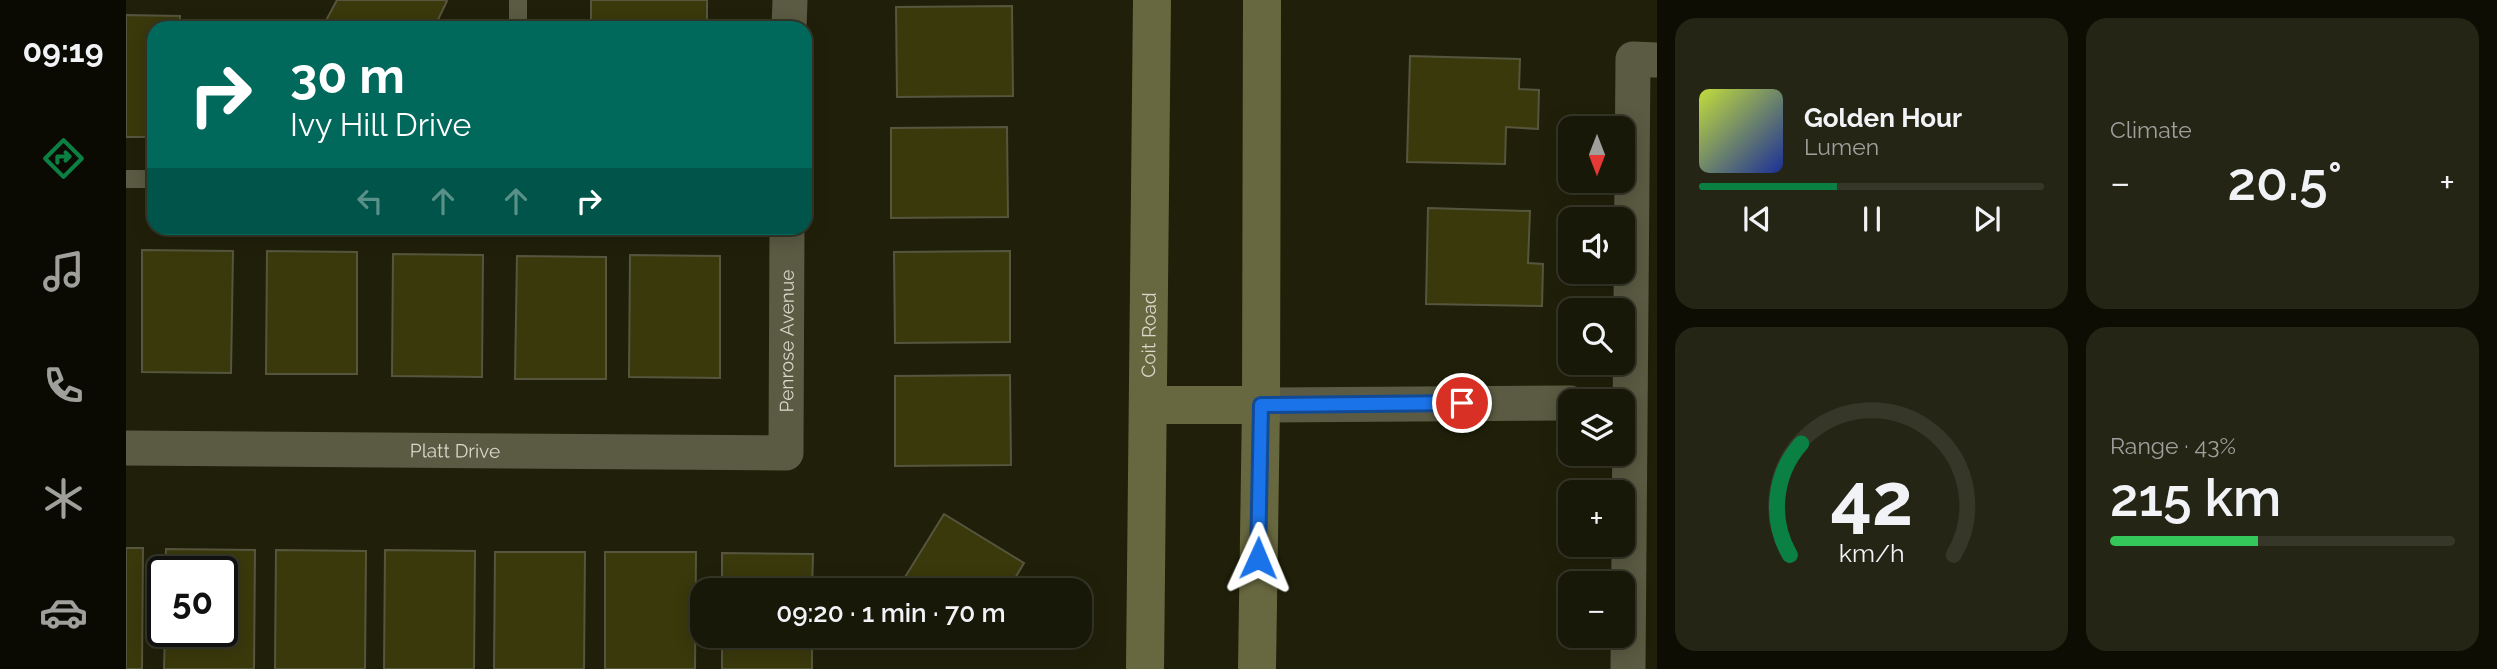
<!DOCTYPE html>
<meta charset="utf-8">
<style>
:root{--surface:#181808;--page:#252516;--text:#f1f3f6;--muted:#9fa09c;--line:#363729;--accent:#0b8043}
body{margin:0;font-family:Raleway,sans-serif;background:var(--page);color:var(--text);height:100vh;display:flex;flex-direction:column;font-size:26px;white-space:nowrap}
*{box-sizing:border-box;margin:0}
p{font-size:23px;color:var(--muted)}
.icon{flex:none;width:38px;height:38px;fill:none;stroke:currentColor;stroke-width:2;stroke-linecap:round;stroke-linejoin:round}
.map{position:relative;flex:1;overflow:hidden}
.drawer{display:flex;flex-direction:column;gap:18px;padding:18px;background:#0d0d04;width:840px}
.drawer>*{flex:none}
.hud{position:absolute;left:21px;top:21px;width:665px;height:214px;border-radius:21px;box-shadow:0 4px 18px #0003,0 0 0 2px var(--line);background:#00695c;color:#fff;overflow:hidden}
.needle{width:46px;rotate:180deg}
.buttons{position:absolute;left:1432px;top:116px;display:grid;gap:14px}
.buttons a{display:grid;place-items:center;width:77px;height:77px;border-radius:14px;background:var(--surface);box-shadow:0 4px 18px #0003,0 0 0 2px var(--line);font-size:35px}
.speed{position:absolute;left:21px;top:556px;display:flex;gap:14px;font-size:35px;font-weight:700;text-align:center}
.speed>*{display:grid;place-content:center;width:91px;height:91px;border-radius:50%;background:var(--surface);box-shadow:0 4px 18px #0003,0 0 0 2px var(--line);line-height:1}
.speed .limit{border:4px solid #111;border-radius:10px;background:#fff;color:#111}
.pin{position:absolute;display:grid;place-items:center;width:60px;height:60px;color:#fff;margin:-30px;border:4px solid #fff;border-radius:50%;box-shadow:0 2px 7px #0007}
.me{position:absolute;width:77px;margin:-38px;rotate:1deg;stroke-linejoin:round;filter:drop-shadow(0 0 5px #0008)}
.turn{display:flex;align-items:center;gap:24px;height:147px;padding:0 28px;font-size:32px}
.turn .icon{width:91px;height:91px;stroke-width:2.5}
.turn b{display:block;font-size:49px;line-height:60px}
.lanes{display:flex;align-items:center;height:66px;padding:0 28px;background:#0003;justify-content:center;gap:35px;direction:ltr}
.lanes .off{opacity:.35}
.big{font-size:52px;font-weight:600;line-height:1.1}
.drawer .widget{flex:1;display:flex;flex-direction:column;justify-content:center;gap:10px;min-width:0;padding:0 24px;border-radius:21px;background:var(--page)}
.drawer .dial{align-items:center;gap:0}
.dial svg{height:182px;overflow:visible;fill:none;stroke:var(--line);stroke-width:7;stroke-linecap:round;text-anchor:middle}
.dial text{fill:var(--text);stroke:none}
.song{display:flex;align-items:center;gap:21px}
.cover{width:84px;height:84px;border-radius:10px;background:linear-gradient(135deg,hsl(70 70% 55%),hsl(230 70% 35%))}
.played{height:7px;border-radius:4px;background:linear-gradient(90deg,var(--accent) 40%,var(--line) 40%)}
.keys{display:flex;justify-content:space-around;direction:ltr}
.heat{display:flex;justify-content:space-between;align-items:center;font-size:38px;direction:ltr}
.charge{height:10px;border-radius:5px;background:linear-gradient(90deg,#34c759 43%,var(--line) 0)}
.drawer .tiles{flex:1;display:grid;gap:18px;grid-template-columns:repeat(2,1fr)}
.trip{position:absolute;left:564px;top:578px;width:402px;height:70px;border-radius:21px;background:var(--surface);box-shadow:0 4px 18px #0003,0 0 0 2px var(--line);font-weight:600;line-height:70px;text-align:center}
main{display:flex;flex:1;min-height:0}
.menu{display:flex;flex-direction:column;width:126px;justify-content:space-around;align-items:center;background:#0a0a03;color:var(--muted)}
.menu .icon{width:49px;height:49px}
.menu .active{color:var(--accent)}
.menu b{font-size:32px;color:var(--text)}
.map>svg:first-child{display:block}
.building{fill:#3a390c;stroke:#56563e;stroke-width:2}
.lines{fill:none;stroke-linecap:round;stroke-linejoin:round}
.service{stroke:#5b5b43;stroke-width:18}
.minor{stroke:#5b5b43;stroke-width:35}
.secondary{stroke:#686840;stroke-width:38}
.route-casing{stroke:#114b97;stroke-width:18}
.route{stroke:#1a73e8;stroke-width:12}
.labels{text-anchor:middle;stroke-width:7;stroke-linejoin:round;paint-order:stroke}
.street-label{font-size:19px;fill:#d7d8ca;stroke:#20200a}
</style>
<main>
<nav class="menu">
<b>09:19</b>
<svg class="icon active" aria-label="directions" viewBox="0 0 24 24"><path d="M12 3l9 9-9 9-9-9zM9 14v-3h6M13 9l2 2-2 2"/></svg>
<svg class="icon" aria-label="music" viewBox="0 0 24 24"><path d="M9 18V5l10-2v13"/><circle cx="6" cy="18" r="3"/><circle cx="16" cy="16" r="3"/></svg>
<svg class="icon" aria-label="phone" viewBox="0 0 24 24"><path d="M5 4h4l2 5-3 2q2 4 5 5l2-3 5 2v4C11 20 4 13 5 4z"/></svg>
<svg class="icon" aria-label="climate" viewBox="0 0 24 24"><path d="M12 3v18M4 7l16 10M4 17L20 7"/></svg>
<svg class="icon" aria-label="car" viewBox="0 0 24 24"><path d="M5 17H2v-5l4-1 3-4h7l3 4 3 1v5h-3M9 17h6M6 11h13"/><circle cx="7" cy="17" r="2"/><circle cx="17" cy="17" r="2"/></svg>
</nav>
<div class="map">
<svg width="1531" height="669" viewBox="0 0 1531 669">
<rect width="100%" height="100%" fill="#20200a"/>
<g class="building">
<path d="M211,0h108l2,1 -13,27h-112z"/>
<rect x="465" y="0" width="116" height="28"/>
<path d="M886,6l1,90 -116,1 -1,-90z"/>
<path d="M0,15l54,1v12h-26v109h-28z"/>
<path d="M1284,56l110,3 -1,30 20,1 -1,39 -32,-2 -1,37 -98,-2z"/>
<path d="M881,127l1,90 -117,1v-90z"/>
<path d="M1302,208l102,3 -2,52 15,1 -1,42 -116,-2z"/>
<path d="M16,250l91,1 -2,122 -89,-1z"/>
<path d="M141,251l90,1v122h-91z"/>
<path d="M884,251v91l-115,1 -1,-91z"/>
<path d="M267,254l90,1 -1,122 -90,-1z"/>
<path d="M504,255l90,1v122l-91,-1z"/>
<path d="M391,256l89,1v122h-91z"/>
<path d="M884,375l1,90 -116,1v-90z"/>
<path d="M818,514l80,49 -16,27h-111z"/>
<path d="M0,548h17l-1,121h-16z"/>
<path d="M40,549l89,1 -1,119h-90l1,-37h57v-60h-57z"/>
<path d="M150,550l90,1 -1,118h-90z"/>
<path d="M259,550l90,1 -1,118h-90z"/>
<path d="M369,552h90l-1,117h-90z"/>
<path d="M479,552h91l-1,117h-90z"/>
<path d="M596,553l91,1 -1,36h-90z"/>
<rect x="596" y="635" width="90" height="34"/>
</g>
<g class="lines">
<g class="service">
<path d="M392,28v-28"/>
<path d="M0,179h28"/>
</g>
<g class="minor">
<path d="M663,28l1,-28"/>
<path d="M1135,405l309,-2"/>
<path id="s1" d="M0,448l660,5 1,-225"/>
<path d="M1502,669l5,-610 24,1"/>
</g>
<g class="secondary">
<path d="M1024,405h111"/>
<path id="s2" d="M1019,669l7,-669"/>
<path d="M1131,669l4,-264 1,-405"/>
</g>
</g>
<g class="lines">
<defs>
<path id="route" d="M1132,558l3,-153 201,-2"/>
</defs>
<use href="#route" class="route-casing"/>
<use href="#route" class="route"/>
</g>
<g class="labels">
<g class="street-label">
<text dy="7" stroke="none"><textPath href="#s2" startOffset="334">Coit Road</textPath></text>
<text dy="7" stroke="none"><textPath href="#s1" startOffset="772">Penrose Avenue</textPath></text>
<text dy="7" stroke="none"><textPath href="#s1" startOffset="329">Platt Drive</textPath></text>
</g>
</g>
</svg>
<div class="buttons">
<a><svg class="needle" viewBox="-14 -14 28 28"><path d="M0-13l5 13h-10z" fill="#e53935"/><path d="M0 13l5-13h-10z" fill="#9fa09c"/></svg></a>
<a><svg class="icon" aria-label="sound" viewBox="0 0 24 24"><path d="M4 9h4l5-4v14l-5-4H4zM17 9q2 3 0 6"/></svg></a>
<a><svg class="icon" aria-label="search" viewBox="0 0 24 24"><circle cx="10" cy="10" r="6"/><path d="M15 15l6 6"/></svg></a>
<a><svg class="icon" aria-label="layers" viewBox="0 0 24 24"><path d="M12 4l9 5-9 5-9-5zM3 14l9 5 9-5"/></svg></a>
<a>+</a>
<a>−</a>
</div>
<div class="speed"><div class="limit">50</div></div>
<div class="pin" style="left:1336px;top:403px;background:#d93025"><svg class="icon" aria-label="arrive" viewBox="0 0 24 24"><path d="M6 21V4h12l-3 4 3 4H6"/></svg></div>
<svg class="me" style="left:1132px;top:558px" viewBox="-20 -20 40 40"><path d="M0-17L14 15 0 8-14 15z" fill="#1a73e8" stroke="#fff" stroke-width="4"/></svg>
<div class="trip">09:20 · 1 min · 70 m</div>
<div class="hud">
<div class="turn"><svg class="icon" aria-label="right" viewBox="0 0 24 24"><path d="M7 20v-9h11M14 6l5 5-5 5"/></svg><div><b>30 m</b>Ivy Hill Drive</div></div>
<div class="lanes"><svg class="icon off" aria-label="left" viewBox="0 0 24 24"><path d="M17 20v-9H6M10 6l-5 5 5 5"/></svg><svg class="icon off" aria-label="ahead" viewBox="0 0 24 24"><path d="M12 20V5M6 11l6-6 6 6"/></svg><svg class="icon off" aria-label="ahead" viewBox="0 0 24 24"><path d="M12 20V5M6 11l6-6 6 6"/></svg><svg class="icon" aria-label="right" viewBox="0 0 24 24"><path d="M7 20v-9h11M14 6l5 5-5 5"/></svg></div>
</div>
</div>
<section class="drawer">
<div class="tiles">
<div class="widget">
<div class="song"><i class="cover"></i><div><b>Golden Hour</b><p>Lumen</p></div></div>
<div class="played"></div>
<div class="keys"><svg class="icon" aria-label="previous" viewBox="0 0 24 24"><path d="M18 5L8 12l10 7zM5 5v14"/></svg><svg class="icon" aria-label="pause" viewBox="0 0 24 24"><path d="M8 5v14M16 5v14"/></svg><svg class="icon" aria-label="next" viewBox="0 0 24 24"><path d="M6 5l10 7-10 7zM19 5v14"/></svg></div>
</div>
<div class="widget"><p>Climate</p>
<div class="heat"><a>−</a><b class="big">20.5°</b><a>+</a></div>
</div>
<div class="widget dial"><svg viewBox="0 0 100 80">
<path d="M14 69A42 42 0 1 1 86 69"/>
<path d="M14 69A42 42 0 0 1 19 20" stroke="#0b8043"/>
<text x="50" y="56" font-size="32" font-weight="700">42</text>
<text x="50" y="72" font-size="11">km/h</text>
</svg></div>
<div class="widget"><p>Range · 43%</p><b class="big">215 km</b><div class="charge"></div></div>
</div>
</section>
</main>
